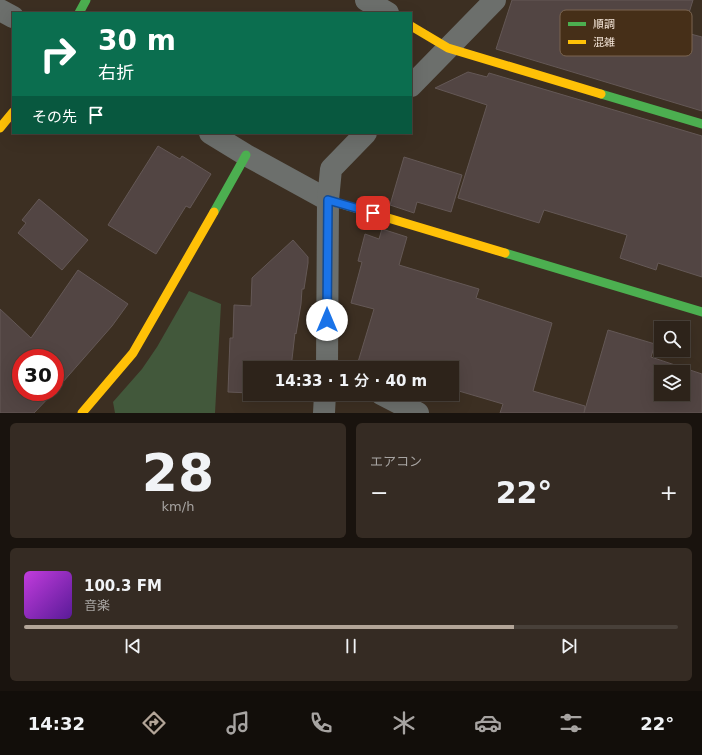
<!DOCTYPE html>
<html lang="ja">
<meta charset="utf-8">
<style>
:root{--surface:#2d231a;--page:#352b23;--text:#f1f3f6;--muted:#a7a4a2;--line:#484039;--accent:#b3a598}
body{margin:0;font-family:"DejaVu Sans","Noto Sans JP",sans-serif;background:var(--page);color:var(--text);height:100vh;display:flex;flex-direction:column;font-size:15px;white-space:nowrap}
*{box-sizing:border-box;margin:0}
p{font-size:13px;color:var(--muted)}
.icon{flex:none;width:22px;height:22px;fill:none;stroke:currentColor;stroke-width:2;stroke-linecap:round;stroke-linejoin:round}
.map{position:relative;height:413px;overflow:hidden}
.drawer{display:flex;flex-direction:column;gap:10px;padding:10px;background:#19130e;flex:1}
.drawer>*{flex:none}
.hud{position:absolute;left:12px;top:12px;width:400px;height:122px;border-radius:0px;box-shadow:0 4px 16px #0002,0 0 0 1px var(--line);background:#0b6e4f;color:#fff;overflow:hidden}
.tools{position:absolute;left:654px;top:321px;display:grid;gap:8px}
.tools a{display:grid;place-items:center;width:36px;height:36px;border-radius:0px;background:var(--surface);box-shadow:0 4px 16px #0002,0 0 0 1px var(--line);font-size:20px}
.speed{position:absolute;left:12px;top:349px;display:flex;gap:8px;font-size:20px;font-weight:700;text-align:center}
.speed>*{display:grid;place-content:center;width:52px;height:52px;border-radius:50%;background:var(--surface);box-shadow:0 4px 16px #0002,0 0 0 1px var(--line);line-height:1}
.speed .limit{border:6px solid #d22;background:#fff;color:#111}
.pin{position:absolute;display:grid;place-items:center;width:34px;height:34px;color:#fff;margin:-17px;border-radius:8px;box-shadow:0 2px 6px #0006}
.me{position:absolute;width:44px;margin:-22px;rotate:0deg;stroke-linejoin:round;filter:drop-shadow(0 0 3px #0008)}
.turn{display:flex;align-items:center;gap:14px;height:84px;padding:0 20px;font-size:18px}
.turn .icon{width:52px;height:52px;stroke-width:2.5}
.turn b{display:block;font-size:28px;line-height:34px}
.then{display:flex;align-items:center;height:38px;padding:0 20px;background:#0003;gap:8px;font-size:15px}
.big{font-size:30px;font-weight:600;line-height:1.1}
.drawer .tile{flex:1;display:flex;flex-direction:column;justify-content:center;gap:6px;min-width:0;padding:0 14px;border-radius:6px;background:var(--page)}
.drawer .dial{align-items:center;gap:0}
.dial b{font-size:52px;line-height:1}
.song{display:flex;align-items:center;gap:12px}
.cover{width:48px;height:48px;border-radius:6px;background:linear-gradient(135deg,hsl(290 70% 55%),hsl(270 70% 35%))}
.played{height:4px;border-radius:2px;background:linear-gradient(90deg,var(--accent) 75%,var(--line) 75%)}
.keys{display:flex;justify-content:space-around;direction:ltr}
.heat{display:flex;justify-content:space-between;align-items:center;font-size:22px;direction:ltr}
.drawer .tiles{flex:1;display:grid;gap:10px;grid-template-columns:1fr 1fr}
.tile:last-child{grid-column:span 2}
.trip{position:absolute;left:243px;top:361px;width:216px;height:40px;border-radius:0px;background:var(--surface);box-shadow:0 4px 16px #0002,0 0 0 1px var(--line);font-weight:600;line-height:40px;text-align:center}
.dock{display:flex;height:64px;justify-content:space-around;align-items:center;background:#120e0a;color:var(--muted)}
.dock .icon{width:28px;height:28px}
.dock .active{color:var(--accent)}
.dock b{font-size:18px;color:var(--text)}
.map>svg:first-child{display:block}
.green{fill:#42583b}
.building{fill:#524543;stroke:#645856;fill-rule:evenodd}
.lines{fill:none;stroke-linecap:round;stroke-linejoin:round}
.street{stroke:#6c6f6c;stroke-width:22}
.fast{stroke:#4caf50;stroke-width:9}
.slow{stroke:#ffc107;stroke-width:9}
.route-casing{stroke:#114b97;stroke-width:10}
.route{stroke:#1a73e8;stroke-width:7}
.key{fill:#462f18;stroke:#7a6551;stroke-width:1}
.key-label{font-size:11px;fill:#f3e4d7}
</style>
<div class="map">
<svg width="702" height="413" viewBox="0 0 702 413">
<rect width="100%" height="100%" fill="#3c2f22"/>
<path class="green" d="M189,291l32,13 -6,109h-100l-2,-11 29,-33 15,-22z"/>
<g class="building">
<path d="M512,0h181l-10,32 19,5v74l-206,-62z"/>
<path d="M468,72l19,5 2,-4 213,63v141l-44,-14 -2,7 -36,-12 7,-23 -83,-25 -5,13 -81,-25 29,-93 -52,-17z"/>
<path d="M158,146l22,13 2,-3 29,18 -21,34 -4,-2 -30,48 -48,-29z"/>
<path d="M404,157l58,18 -11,37 -34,-10 -3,11 -24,-8z"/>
<path d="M39,199l49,41 -26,30 -44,-37 8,-10 -4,-3z"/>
<path d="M382,229l25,8 -8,28 80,24 -3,9 76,25 -19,68 52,15 -1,7h-84l3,-9 -51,-15v-21h-73l-21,-6 16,-53 -23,-6 11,-41 -4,-1 7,-27 14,5z"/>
<path d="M293,240l15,17v6l-4,26h-2l-1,15 -5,30 -1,-1 -4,35h-41v25l-22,-1 2,-54h3l1,-33 17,1 1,-28z"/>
<path d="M78,270l50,34 -16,22 -57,65v-33h-34v34h33l-20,21h-34v-104l31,29z"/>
<path d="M608,330l47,14 -4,13 51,17v39h-118zM661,372h22v22h-22z"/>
</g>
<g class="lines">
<g class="street">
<path d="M366,0l22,13"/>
<path d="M0,10l13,7"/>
<path d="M411,86l84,-86"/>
<path d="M210,133l36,22 82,45"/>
<path d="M327,368l1,-168 3,-31 35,-36"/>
<path d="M381,394l37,19"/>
<path d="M324,413l1,-19"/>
</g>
<g class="fast">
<path d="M79,13l7,-13"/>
<path d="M601,94l101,30"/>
<path d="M214,212l32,-57"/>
<path d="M505,253l197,59"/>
</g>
<g class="slow">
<path d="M411,26l37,22 153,46"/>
<path d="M0,128l13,-16"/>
<path d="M328,200l177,53"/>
<path d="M82,413l51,-60 81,-141"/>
</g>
</g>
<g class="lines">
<defs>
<path id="route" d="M327,320l1,-120 45,13"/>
</defs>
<use href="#route" class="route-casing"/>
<use href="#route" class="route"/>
</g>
<rect x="560" y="10" width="132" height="46" rx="6" class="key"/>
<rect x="568" y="22" width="18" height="4" fill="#4caf50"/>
<rect x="568" y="40" width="18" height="4" fill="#ffc107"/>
<g class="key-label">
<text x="593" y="28">順調</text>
<text x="593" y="46">混雑</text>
</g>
</svg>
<div class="tools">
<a><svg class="icon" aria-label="search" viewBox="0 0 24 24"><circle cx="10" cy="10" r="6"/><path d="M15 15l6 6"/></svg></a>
<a><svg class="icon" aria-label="layers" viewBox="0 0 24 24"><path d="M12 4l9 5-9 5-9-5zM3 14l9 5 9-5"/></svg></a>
</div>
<div class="speed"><div class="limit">30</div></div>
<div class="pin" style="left:373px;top:213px;background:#d93025"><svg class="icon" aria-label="arrive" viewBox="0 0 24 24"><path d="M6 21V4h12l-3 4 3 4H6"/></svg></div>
<svg class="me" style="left:327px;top:320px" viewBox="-20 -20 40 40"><circle r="19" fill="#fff"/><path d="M0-13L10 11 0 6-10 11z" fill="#1a73e8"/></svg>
<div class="trip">14:33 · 1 分 · 40 m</div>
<div class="hud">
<div class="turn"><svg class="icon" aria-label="right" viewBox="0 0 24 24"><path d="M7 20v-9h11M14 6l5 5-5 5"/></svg><div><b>30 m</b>右折</div></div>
<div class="then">その先<svg class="icon" aria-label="arrive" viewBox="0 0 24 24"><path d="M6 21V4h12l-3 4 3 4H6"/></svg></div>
</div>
</div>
<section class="drawer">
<div class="tiles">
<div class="tile dial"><b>28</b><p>km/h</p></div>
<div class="tile"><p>エアコン</p>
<div class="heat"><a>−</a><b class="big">22°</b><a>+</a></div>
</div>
<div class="tile">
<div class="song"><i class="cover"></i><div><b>100.3 FM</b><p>音楽</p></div></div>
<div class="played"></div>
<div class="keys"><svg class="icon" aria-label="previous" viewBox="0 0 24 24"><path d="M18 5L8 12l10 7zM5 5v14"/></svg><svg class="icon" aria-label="pause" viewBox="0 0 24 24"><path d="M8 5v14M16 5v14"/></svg><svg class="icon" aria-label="next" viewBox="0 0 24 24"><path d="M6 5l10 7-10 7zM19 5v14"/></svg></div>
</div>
</div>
</section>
<nav class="dock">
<b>14:32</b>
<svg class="icon active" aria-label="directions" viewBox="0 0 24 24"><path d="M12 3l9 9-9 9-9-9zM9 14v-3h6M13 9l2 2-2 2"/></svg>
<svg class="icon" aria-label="music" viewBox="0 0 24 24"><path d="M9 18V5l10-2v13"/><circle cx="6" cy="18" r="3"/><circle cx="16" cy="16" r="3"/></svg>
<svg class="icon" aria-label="phone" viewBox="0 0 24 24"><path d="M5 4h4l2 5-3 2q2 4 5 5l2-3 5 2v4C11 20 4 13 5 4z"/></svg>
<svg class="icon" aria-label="climate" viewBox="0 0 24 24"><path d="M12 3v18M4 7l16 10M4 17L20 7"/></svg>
<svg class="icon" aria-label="car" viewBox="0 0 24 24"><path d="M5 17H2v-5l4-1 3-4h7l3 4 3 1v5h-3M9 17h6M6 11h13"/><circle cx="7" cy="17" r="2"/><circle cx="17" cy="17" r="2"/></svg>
<svg class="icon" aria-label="filters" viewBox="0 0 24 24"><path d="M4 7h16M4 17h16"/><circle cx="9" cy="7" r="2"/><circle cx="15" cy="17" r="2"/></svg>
<b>22°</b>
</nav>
